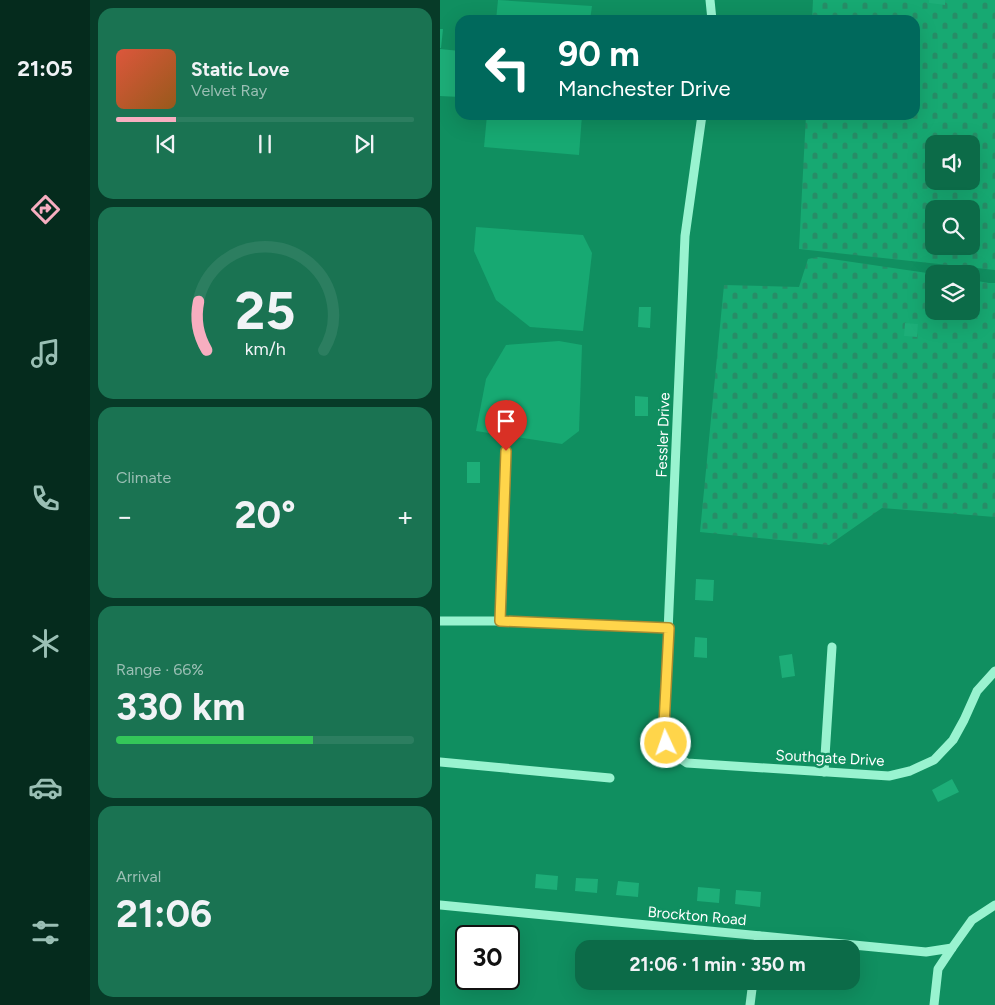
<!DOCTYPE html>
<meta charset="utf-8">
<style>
:root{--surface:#0c6b48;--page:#1a7352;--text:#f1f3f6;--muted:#9abfb4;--line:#2c7e60;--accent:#f7aec0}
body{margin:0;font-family:Figtree,sans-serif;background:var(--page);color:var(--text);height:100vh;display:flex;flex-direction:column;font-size:19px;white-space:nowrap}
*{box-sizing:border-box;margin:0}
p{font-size:16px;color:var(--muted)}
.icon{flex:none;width:28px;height:28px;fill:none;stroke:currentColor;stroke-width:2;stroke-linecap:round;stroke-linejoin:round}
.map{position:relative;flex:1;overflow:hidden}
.details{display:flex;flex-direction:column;gap:8px;padding:8px;background:#073b28;width:350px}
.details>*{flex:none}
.top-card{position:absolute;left:15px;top:15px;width:465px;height:105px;border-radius:15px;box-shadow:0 5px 20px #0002;background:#00695c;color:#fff;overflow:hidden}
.fabs{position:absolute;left:485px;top:135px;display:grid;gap:10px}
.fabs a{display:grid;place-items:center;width:55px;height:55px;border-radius:10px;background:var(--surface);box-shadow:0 5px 20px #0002;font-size:25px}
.speed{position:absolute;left:15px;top:925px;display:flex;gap:10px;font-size:25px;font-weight:700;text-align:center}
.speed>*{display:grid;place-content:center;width:65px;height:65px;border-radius:50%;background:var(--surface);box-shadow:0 5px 20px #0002;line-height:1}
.speed .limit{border:2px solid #111;border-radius:8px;background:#fff;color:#111}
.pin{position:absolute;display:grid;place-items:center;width:42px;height:42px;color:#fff;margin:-51px -21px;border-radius:50% 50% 50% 0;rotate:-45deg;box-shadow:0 0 5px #0007}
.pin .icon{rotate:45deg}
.me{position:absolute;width:55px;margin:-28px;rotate:357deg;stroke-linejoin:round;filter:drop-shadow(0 0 4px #0008)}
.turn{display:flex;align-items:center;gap:18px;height:105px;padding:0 20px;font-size:22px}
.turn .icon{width:65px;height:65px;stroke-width:2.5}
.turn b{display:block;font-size:35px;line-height:42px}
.big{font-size:38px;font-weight:700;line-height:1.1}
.details .card{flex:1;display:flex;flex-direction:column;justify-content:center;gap:8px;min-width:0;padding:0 18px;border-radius:15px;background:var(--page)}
.details .dial{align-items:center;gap:0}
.dial svg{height:130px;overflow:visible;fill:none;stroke:var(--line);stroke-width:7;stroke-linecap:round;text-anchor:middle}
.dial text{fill:var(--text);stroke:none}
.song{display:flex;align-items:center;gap:15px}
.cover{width:60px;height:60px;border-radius:8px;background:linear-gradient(135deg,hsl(10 70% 55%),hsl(30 70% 35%))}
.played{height:5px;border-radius:2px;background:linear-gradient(90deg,var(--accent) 20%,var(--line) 20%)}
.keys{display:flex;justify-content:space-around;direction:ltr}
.heat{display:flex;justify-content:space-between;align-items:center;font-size:28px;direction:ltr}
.charge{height:8px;border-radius:4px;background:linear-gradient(90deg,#34c759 66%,var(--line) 0)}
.trip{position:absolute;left:135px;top:940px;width:285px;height:50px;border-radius:15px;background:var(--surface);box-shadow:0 5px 20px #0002;font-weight:700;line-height:50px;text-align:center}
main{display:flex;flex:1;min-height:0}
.tabs{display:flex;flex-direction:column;width:90px;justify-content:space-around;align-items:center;background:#052b1d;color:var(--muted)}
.tabs .icon{width:35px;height:35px}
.tabs .on{color:var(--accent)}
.tabs b{font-size:22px;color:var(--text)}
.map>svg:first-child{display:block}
.cemetery{fill:url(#cemetery-stones);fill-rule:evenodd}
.park{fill:#17a972}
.building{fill:#1dae78}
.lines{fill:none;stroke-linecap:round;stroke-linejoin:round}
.minor{stroke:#99f3d0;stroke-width:9}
.route-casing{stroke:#a68a30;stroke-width:12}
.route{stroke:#ffd54a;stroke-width:9}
.labels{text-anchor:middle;stroke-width:5;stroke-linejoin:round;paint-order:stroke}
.street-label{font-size:15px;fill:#fff;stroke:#108f60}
</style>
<main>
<nav class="tabs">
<b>21:05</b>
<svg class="icon on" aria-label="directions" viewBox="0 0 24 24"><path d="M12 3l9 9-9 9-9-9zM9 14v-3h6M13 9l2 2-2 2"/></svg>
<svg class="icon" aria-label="music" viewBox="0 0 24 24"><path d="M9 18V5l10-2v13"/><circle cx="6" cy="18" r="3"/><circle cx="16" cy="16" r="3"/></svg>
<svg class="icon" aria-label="phone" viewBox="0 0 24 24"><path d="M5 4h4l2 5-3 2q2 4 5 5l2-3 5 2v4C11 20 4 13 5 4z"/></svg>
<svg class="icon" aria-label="climate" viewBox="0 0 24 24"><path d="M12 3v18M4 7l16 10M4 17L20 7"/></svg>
<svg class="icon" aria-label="car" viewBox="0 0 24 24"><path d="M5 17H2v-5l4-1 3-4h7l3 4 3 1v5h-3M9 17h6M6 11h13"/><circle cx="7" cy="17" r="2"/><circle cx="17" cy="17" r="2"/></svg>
<svg class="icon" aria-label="filters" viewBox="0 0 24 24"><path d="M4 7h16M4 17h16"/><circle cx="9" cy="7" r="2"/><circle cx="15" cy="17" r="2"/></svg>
</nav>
<section class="details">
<div class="card">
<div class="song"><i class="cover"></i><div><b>Static Love</b><p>Velvet Ray</p></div></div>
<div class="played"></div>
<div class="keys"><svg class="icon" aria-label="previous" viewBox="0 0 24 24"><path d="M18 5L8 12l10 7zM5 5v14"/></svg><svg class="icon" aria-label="pause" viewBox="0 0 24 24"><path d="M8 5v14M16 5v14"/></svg><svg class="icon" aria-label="next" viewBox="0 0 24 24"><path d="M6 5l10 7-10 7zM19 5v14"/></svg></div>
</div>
<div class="card dial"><svg viewBox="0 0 100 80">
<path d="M14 69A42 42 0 1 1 86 69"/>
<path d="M14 69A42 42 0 0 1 9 39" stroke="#f7aec0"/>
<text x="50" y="56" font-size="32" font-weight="700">25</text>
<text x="50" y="72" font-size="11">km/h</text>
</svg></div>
<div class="card"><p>Climate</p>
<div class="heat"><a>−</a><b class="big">20°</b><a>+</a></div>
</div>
<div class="card"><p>Range · 66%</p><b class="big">330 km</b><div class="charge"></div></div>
<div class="card"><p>Arrival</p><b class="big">21:06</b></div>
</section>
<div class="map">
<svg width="555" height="1005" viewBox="0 0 555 1005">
<defs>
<pattern id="cemetery-stones" width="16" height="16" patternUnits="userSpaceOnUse" patternTransform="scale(1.25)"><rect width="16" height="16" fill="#17a972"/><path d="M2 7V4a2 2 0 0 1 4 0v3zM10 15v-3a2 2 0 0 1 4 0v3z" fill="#278d67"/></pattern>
</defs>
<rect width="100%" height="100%" fill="#108f60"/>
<g class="cemetery">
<path d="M373,0h182v270l-196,-21 7,-134h109v-95h-103zM494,144h37v37h-37zM494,209h37v37h-37z"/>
<path d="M378,257l116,17v37h37v-31l18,3h6v234l-113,-9 -53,37 -129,-13 24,-247 75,2 9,-28z"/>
</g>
<g class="park">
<path d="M58,0l94,6 -2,14h-94z"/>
<path d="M47,115h95l-3,40 -95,-8z"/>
<path d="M36,227l107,8 9,18 -9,78 -53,-4 -34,-27 -22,-49z"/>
<path d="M119,341l23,4 -3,86 -17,13 -86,-13 10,-52 20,-34z"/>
</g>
<g class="building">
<path d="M489,0h16v5l-16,-2z"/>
<path d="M0,29h3l-2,19h-1z"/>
<path d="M0,49l20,2v46l-20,-1z"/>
<path d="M199,307h12l-1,21 -12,-1z"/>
<path d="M465,323l13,1 -1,13 -13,-1z"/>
<path d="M195,396l13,1v19h-13z"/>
<rect x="27" y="462" width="13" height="21"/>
<path d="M256,579l18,1 -1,21 -18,-1z"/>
<path d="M255,637l12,1v20l-13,-1z"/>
<path d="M352,654l3,22 -13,2 -3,-22z"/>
<path d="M512,779l7,13 -21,10 -6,-12z"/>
<path d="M96,874l22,2 -1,14 -22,-2z"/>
<path d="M136,878l22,1 -1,14 -22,-2z"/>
<path d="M178,881l21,2 -1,14 -22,-2z"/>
<path d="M258,887l22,2 -1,14 -22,-2z"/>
<path d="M296,890l25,2 -1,15 -25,-3z"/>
</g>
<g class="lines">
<g class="minor">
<path d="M270,0l2,20"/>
<path d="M262,115l-17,121 -21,489 2,18 9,12 12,8 202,13 21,-5 24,-11 19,-20 11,-20 13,-29 18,-20"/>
<path d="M0,621h61l168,7"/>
<path d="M61,621l5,-170"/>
<path d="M0,762l170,16"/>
<path d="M384,772l8,-125"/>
<path d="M0,905l486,47 26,-4"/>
<path d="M317,949l2,-13"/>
<path d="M310,1005l3,-24"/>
<path d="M494,1005l4,-36 14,-21 20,-28 23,-15"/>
</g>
</g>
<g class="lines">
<defs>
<path id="route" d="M66,451l-6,170 169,7 -5,97 2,18"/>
</defs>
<use href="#route" class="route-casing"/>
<use href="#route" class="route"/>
</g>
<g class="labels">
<g class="street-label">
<text transform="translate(223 435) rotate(-88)" y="5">Fessler Drive</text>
<text transform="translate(390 758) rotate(3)" y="5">Southgate Drive</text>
<text transform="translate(257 916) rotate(5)" y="5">Brockton Road</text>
</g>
</g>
</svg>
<div class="fabs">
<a><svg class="icon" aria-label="sound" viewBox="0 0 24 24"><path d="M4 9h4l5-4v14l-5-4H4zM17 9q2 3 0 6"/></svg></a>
<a><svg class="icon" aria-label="search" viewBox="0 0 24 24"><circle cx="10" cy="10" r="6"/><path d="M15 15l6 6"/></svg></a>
<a><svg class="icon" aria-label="layers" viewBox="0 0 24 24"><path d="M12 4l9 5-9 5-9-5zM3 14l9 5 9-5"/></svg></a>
</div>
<div class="speed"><div class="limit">30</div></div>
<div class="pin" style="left:66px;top:451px;background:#d93025"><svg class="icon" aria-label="arrive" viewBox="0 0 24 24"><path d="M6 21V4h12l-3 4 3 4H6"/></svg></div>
<svg class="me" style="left:226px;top:743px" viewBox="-20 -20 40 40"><circle r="17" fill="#ffd54a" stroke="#fff" stroke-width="3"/><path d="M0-11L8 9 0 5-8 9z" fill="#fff"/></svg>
<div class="trip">21:06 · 1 min · 350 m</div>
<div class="top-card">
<div class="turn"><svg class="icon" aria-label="left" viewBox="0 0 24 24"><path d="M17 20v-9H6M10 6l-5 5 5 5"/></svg><div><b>90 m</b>Manchester Drive</div></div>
</div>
</div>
</main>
